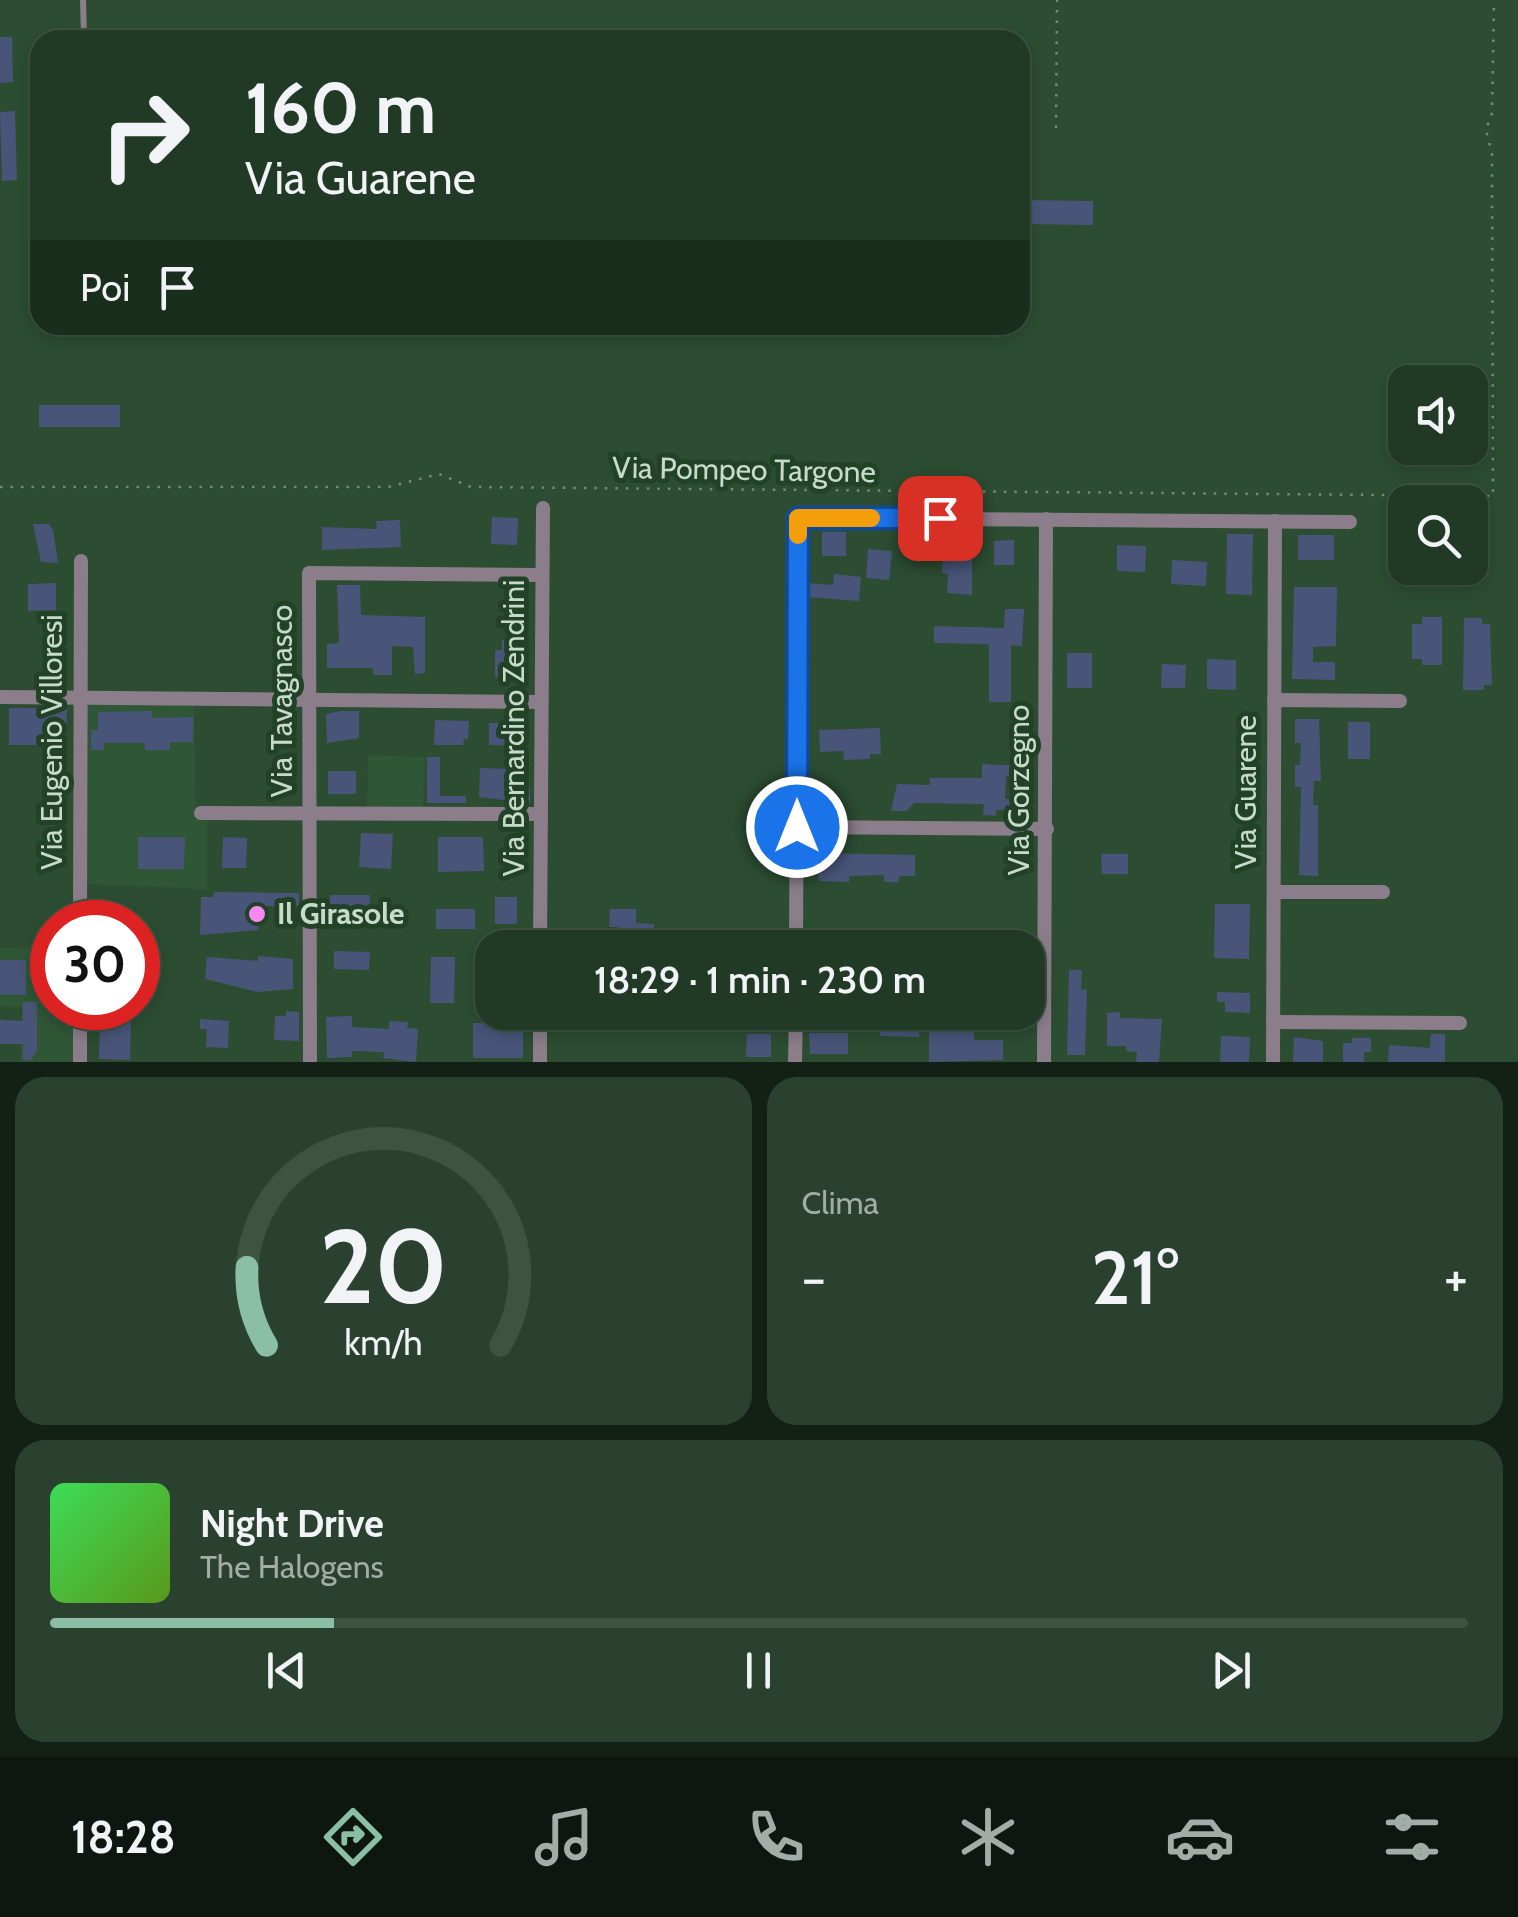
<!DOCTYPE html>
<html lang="it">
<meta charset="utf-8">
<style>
:root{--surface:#213a26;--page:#29412e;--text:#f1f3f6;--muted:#a2ada7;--line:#3e5443;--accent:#8abfa5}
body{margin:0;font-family:Cabin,sans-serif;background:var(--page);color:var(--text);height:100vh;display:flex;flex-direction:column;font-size:38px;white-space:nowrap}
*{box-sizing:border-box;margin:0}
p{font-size:32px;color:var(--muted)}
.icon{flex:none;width:55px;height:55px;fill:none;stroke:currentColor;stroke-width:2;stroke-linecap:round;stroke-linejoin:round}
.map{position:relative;height:1062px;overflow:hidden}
.drawer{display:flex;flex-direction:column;gap:15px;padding:15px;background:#122015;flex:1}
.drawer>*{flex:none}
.hud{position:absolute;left:30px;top:30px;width:1000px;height:305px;border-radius:30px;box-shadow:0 5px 15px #0003,0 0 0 2px var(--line);background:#213a26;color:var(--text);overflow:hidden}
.fabs{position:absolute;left:1388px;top:365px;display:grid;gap:20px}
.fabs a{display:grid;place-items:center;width:100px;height:100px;border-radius:20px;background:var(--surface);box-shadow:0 5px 15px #0003,0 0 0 2px var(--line);font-size:50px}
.speed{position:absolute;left:30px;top:900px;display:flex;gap:20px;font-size:50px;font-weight:700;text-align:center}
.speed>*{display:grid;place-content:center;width:130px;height:130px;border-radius:50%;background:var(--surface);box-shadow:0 5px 15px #0003,0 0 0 2px var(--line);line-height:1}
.speed .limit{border:15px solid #d22;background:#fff;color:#111}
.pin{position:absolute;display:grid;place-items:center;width:85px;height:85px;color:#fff;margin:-42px;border-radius:20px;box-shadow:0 5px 15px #0006}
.me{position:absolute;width:110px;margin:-55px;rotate:0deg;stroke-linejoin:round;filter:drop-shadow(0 0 8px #0008)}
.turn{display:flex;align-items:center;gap:35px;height:210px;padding:0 50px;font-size:45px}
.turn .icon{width:130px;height:130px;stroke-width:2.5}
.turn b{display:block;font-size:70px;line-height:85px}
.then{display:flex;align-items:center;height:95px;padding:0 50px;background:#0003;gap:20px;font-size:38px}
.big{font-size:75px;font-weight:600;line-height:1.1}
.drawer .card{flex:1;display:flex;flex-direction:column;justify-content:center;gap:15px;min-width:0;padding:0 35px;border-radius:30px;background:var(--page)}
.drawer .dial{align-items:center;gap:0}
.dial svg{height:260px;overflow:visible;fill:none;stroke:var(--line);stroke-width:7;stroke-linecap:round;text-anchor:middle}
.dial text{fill:var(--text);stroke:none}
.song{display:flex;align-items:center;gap:30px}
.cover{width:120px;height:120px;border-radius:15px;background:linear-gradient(135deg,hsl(130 70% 55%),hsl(90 70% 35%))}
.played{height:10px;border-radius:5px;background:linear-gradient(90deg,var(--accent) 20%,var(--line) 20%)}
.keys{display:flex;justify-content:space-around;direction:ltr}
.heat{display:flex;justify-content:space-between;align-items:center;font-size:55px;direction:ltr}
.drawer .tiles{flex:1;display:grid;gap:15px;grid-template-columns:1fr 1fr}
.card:last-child{grid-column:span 2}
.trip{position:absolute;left:475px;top:930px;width:570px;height:100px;border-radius:30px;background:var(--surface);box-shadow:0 5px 15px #0003,0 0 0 2px var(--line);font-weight:600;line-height:100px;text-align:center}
.tab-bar{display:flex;height:160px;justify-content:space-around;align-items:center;background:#0d170f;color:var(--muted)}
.tab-bar .icon{width:70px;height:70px}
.tab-bar .current{color:var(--accent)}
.tab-bar b{font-size:45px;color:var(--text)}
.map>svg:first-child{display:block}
.built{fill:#2f5736}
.building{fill:#485578}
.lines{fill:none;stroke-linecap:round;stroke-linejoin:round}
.path{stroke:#728d76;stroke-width:2.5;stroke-dasharray:2.5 8;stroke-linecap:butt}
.service{stroke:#8c7d8b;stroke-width:6}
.minor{stroke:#8c7d8b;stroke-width:14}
.route-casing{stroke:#114b97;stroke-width:25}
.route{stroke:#1a73e8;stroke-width:18}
.slow{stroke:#f59e0b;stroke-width:18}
.poi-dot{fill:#f489f0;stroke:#224228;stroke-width:4}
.labels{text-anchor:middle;stroke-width:10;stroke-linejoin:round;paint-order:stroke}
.street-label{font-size:30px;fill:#c8dbca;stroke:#224228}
.poi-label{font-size:30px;font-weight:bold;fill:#c8dbca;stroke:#224228;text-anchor:start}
</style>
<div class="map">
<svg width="1518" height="1062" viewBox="0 0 1518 1062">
<rect width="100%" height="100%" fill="#2c4d32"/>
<g class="built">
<path d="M86,704l108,1 2,113 11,1v70l-121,-5z"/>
<path d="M368,755l57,2 -2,52 -56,-1z"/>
<path d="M52,947v61h21v54h-53l2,-55 -22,-1v-58z"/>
</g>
<g class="building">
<path d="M0,37h12l1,45 -13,1z"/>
<path d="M15,111l2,69 -15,1 -2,-69z"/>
<path d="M1020,200l73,1v24l-73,-1z"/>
<rect x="39" y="405" width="81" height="22"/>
<path d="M492,517l26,1 -1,27 -26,-1z"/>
<path d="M400,520l1,27 -79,3v-23l55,2 -1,-8z"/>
<path d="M33,524h16l4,6 5,33 -17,-1z"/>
<rect x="822" y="532" width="24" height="24"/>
<path d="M1227,534h26l-1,61 -26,-1z"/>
<rect x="1298" y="535" width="36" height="25"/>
<path d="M1014,540v25h-20v-24z"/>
<path d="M1117,545l29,1 -1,26 -28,-1z"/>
<path d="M944,546l28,2v47l-25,-2 1,-19 -6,-1z"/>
<path d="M868,549l24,2 -3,29 -23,-2z"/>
<path d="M1172,560l35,2 -1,24 -35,-2z"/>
<path d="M834,574l27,3 -2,24 -51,-4v-14l25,2z"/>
<path d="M56,583v27l-28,1v-27z"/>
<path d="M337,585h23l1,30 64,2v56l-10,1 -2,-27 -21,-1v29h-19v-7h-46v-24l12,-1z"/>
<path d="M1294,587h43l-1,59 -23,1v15h22v18l-43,-1z"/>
<path d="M1005,609h19l-2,37 -11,-1v57h-22v-58l-55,-1v-17l70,2z"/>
<path d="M1422,617h20v48h-20v-6h-10v-35h10z"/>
<path d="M1464,618h18v6h8l2,61h-8v5h-21z"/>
<path d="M502,640l12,1v10h8v26h-27v-27h7z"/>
<rect x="1067" y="653" width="25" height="35"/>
<path d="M1207,659l29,1v30l-29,-1z"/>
<path d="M1162,664l24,1 -1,23h-24z"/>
<path d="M9,708h58l-1,37h-57z"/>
<path d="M152,711v7l41,-1v25h-23v8h-25v-7h-41v7h-13v-20h7v-18z"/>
<path d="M341,711h18v27l-32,5 -1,-29z"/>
<path d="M1295,719h24l2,62h-7l-1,24h5v71l-19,-1 2,-88h-6v-22h5l1,-22h-6z"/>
<path d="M435,720l34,1 -1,18h-4l-1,6h-29z"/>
<rect x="1348" y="722" width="22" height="37"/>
<path d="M489,723h34v23l-34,-1z"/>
<path d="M880,728l1,26h-11v5l-26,1 -1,-9 -23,1 -1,-22z"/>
<path d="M427,757h13v39h26v7h-39z"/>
<path d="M982,764l44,2v11l-20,-1 -1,23h10v11h-19v6l-13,-1 1,-11 -70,-1 -7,8h-16l6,-27 33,1v-7h52z"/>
<path d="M480,768l30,1 -1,20h21v14l-51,-6z"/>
<rect x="328" y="771" width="28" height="23"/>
<path d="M361,833l32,1 -2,35 -32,-2z"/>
<path d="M138,837h47l-1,32h-46z"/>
<path d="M223,837l24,1 -1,30h-24z"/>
<path d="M438,837h45l1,34 -46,1z"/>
<path d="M815,853l100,2v21h-16v6h-15v-7l-35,1v6l-30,-1z"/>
<path d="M1101,854h27v20h-26z"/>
<path d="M214,892l85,1v13h-41v24l-58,5 1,-38h12z"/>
<path d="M330,895h40l-1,23 -39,-1z"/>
<rect x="495" y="897" width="22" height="27"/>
<path d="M1215,904h35l-1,55 -35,-1z"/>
<rect x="436" y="909" width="39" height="20"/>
<path d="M610,909h26v14l18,1v20h-36v-17h-9z"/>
<path d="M334,951l36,1 -1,18 -35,-1z"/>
<path d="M258,956l35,3v30l-36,3 -52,-13 2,-22 51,4z"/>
<path d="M431,957h24l-1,46h-24z"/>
<rect x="0" y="960" width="26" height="35"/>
<path d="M1069,970h13l-1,20 6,-1 -2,66h-18z"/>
<path d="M1217,992l33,1v20l-25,-1v-10h-8z"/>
<path d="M23,1002h14v48l-6,10h-8v-16h-23v-24l23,1z"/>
<path d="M286,1011l13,1v29l-25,-1 1,-24h11z"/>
<path d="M1120,1012v6l42,1 -3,43h-23l1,-10 -11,-1v-5h-19v-33z"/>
<path d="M352,1016v11l37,2v-8l19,1 -1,6 11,1 -2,33 -33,-4 1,-6 -32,-1v6l-25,1 -1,-41z"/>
<path d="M100,1018l31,1 -1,41 -31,-1z"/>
<path d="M200,1019l29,2 -1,27 -22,-1 1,-18h-7z"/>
<rect x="473" y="1023" width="50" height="35"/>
<path d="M880,1023h40l-1,14 -39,-1z"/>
<path d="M929,1030h45v10h29v20l-74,2z"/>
<path d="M809,1033h39v21h-38z"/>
<path d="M747,1034h24v23h-25z"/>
<path d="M1431,1034h14v28h-57l1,-17 41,3z"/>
<path d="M1221,1036l29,1 -1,25h-29z"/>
<path d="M1294,1037l29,4v21h-30z"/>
<path d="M1352,1038h19v14h-7v10h-21v-19h9z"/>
</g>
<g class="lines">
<g class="path">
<path d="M1056,128l1,-128"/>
<path d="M0,487h388l51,-13 32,13 1022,9 -1,-342 -6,-24 6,-17 2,-113"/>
</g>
<path class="service" d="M83,0l1,38"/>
<g class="minor">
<path d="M0,697l541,5"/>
<path d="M1274,700l126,1"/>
<path d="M201,813l339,1"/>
<path d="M797,827l250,2"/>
<path d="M1274,892h109"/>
<path d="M80,922l1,-361"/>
<path d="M540,948l3,-440"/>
<path d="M796,948l2,-430 552,4"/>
<path d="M80,1008v54"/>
<path d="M1273,1022l187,1"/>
<path d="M310,1062l-1,-489 233,2"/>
<path d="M540,1062v-50"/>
<path d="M795,1062l1,-50"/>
<path d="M1044,1062l2,-543"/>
<path d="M1273,1062l2,-541"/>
</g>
</g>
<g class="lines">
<defs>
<path id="route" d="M797,827l1,-309h142"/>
</defs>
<use href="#route" class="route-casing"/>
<use href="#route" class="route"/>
<path class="slow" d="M798,535v-17h73"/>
</g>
<circle class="poi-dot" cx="257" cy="914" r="10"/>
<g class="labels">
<g class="street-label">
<text transform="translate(744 470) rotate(1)" y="10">Via Pompeo Targone</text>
<text transform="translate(282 701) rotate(-90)" y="10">Via Tavagnasco</text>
<text transform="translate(514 728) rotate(-90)" y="10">Via Bernardino Zendrini</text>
<text transform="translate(52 742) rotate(-90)" y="10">Via Eugenio Villoresi</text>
<text transform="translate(1019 790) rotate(-90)" y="10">Via Gorzegno</text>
<text transform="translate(1246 792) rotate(-90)" y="10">Via Guarene</text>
</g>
<g class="poi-label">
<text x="277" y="924">Il Girasole</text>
</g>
</g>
</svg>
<div class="fabs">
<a><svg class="icon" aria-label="sound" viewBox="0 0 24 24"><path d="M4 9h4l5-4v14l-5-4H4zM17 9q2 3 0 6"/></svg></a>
<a><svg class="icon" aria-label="search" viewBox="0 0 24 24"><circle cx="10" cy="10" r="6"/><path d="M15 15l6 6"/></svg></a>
</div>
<div class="speed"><div class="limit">30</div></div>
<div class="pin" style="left:940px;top:518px;background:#d93025"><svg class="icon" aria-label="arrive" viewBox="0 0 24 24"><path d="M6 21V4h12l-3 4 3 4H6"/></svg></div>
<svg class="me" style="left:797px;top:827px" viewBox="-20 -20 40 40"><circle r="17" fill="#1a73e8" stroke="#fff" stroke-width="3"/><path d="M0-11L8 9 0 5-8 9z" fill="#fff"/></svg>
<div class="trip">18:29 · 1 min · 230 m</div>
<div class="hud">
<div class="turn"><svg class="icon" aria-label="right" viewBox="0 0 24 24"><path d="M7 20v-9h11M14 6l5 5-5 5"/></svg><div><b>160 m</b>Via Guarene</div></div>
<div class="then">Poi<svg class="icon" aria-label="arrive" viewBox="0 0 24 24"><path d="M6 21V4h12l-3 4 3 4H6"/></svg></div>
</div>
</div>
<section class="drawer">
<div class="tiles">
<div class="card dial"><svg viewBox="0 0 100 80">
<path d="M14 69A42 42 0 1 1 86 69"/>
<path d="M14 69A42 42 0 0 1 8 45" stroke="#8abfa5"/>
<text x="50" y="56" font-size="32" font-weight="700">20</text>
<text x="50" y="72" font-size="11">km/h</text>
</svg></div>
<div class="card"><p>Clima</p>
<div class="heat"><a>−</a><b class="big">21°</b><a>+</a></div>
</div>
<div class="card">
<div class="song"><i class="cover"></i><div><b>Night Drive</b><p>The Halogens</p></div></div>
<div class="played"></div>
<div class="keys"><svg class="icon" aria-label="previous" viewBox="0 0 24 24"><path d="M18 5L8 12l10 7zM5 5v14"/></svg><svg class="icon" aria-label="pause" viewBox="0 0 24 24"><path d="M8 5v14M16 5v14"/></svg><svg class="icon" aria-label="next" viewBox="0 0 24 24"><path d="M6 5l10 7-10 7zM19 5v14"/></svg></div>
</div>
</div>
</section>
<nav class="tab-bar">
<b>18:28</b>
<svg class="icon current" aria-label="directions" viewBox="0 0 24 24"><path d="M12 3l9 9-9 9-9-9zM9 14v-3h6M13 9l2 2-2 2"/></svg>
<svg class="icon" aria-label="music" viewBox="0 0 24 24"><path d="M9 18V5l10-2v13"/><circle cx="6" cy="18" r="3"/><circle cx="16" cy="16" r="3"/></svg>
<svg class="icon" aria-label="phone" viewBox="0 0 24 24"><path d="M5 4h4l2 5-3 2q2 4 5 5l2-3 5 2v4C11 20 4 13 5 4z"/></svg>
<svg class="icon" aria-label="climate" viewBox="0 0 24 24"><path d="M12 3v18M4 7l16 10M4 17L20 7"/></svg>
<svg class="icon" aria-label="car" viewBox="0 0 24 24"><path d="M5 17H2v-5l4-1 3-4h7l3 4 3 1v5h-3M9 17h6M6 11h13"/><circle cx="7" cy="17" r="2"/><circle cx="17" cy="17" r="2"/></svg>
<svg class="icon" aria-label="filters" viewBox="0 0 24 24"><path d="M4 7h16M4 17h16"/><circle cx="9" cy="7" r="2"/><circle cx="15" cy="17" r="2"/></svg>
</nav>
